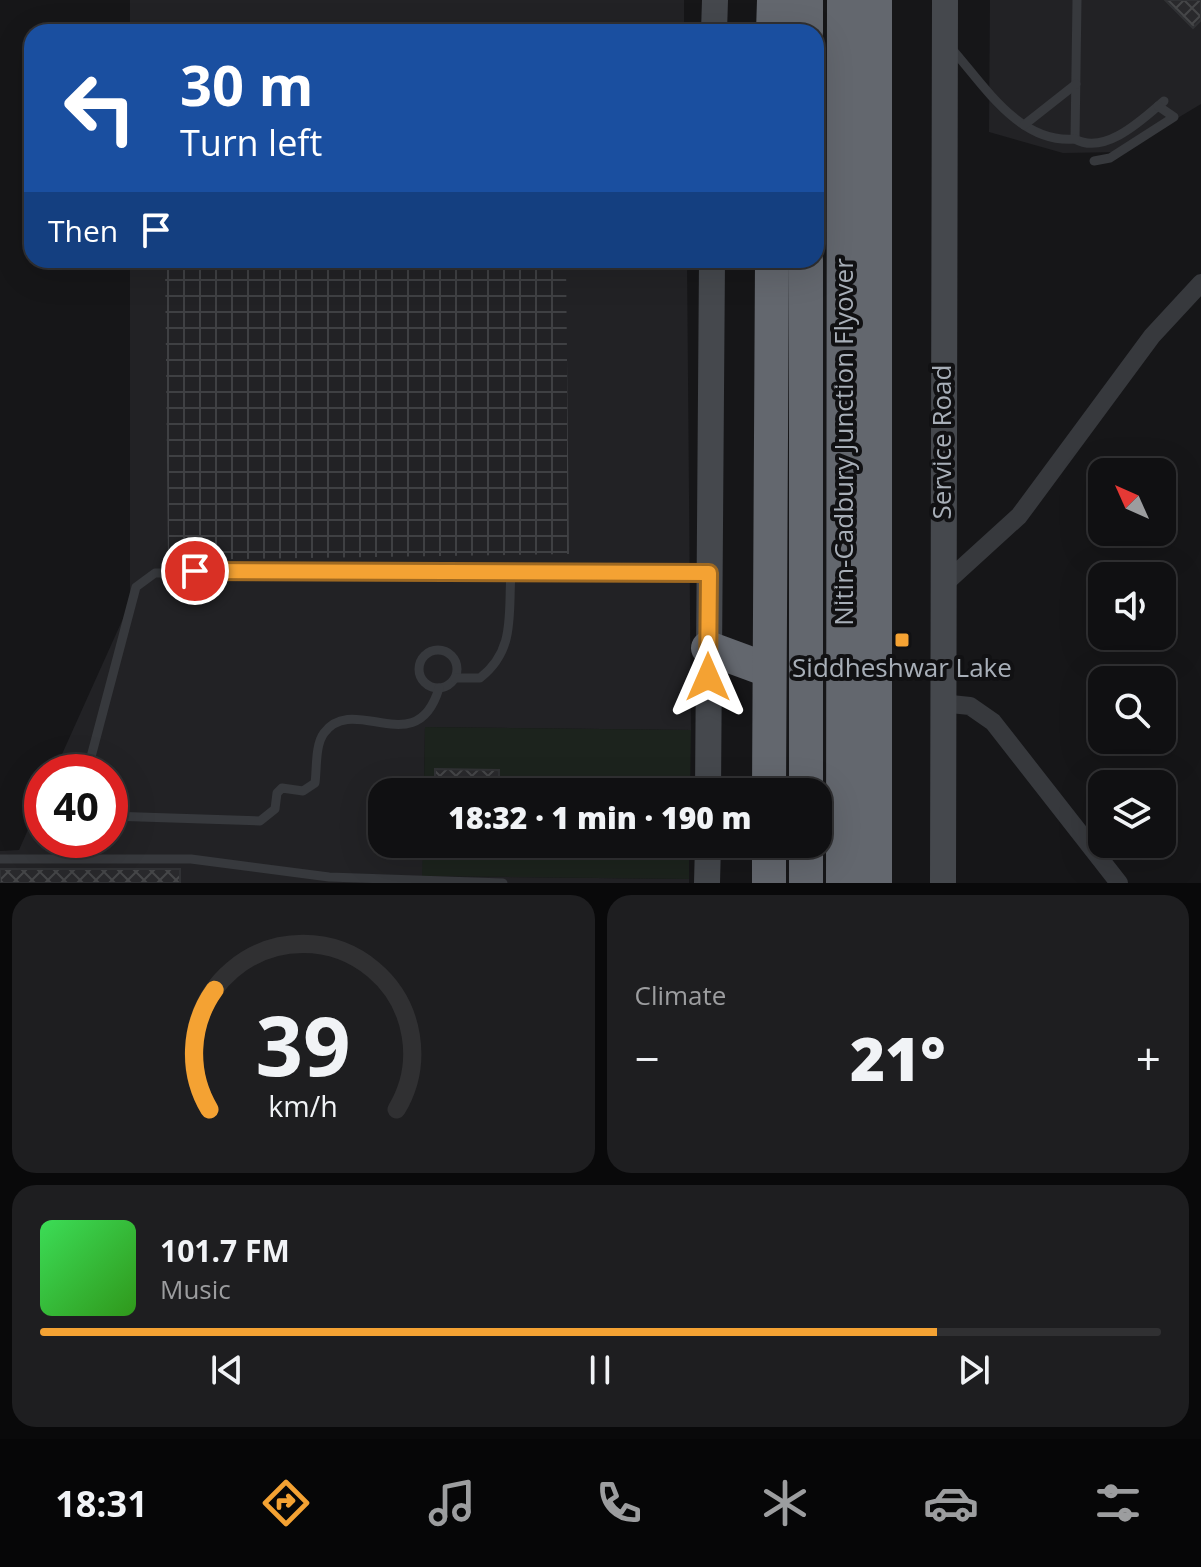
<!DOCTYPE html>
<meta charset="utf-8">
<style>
:root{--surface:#101012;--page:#1e1e20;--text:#f1f3f6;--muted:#9c9d9f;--line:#303032;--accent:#f4a233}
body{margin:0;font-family:"Open Sans",sans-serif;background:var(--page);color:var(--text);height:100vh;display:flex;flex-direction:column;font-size:30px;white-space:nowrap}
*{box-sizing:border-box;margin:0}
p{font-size:26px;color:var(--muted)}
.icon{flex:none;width:44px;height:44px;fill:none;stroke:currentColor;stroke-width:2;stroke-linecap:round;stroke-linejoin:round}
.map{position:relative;height:883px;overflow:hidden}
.drawer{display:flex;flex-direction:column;gap:12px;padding:12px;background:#09090a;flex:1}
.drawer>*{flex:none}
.hud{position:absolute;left:24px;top:24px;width:800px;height:244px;border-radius:24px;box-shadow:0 8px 32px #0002,0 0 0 2px var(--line);background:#1a4fa0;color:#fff;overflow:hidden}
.needle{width:52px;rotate:315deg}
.fabs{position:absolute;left:1088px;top:458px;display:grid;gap:16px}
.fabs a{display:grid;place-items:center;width:88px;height:88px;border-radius:16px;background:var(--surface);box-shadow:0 8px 32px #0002,0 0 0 2px var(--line);font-size:40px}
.speed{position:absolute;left:24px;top:754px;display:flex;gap:16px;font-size:40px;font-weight:700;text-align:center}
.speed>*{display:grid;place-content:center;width:104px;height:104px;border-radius:50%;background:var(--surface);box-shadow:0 8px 32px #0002,0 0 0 2px var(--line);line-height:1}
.speed .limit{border:12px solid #d22;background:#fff;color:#111}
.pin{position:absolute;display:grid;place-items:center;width:68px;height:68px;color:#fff;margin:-34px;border:4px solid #fff;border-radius:50%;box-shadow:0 2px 8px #0007}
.me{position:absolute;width:88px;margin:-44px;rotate:0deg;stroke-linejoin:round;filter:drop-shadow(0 0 6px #0008)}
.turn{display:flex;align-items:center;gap:28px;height:168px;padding:0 24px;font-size:36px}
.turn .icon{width:104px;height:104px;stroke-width:2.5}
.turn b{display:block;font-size:56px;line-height:68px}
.then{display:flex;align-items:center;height:76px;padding:0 24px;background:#0003;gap:16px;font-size:30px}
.big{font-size:60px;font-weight:800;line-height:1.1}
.drawer .widget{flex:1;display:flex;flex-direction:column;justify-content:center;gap:12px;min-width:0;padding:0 28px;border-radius:24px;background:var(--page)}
.drawer .dial{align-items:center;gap:0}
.dial svg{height:208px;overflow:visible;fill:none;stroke:var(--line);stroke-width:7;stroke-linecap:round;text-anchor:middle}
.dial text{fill:var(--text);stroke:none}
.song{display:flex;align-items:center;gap:24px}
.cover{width:96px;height:96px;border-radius:12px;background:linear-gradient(135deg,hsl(130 70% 55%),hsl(110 70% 35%))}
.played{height:8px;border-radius:4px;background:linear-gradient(90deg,var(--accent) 80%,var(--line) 80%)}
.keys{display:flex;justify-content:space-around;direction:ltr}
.heat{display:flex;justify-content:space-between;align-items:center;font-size:44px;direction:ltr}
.drawer .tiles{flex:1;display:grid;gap:12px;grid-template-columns:1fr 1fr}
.widget:last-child{grid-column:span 2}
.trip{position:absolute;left:368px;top:778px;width:464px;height:80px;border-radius:24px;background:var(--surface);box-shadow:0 8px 32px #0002,0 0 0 2px var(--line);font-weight:800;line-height:80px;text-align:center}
.tabs{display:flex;height:128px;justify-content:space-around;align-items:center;background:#060607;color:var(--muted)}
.tabs .icon{width:56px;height:56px}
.tabs .on{color:var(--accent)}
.tabs b{font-size:36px;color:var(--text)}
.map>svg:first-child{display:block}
.built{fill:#222225}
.industrial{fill:url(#industrial-grid)}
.green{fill:#1c231d}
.building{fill:url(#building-cross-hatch);stroke:#303134;stroke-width:2}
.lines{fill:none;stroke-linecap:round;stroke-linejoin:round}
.lane{stroke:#37393d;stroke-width:9}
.street{stroke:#37393d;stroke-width:18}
.secondary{stroke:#45484d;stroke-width:26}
.highway{stroke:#63676e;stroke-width:34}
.route-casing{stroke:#9f6921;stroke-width:20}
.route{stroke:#f4a233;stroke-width:14}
.poi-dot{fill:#f4a233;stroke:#111113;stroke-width:3}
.labels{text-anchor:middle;stroke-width:8;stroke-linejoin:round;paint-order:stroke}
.street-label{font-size:26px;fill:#a8afb8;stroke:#111113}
.poi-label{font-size:26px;fill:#a8afb8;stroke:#111113}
</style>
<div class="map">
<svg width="1201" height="883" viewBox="0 0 1201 883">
<defs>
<pattern id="industrial-grid" width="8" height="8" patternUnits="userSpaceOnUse" patternTransform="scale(2)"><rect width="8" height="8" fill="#222225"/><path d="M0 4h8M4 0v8" fill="none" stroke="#3f4043"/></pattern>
<pattern id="building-cross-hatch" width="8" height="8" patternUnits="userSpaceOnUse" patternTransform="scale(2)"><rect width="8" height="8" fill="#29292c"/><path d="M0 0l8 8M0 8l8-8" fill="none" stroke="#454648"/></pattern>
</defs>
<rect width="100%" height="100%" fill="#161618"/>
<g class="built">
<rect x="130" y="0" width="554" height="32"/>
<path d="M990,0h211v104l-80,48 -58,1 -74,-21z"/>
<path d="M130,260h557l4,470 -266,-3 -1,65h-42v52h41v32l266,3v4h-689v-32l19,-1 23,-52v42h68v-68h-56l76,-169z"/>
</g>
<path class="industrial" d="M165,260h401l3,294 -401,6z"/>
<g class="green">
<path d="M425,727l266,3 -1,62h-266z"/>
<path d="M423,844h266v35l-267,-3z"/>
</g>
<g class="building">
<path d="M1165,0h36v20l-8,8z"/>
<path d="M435,769l64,1v22h-64z"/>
<rect x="0" y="869" width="180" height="14"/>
</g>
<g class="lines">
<g class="lane">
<path d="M1077,0l-2,139c30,17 68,-20 89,-38"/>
<path d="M951,48c33,37 68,96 124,91"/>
<path d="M1024,125l52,-41"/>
<path d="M1094,161l16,-3 64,-41 -16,-11"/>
<circle cx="438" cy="669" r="19"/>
<path d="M455,678h25c36,-28 28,-64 31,-105"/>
<path d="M87,772l49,-185 19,-14h554"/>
<path d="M110,816l150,5 15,-12 2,-16 5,-5 21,3 12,-8c2,-15 0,-38 9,-50 30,-41 93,30 115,-45"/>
<path d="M0,859h191l138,18 174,6"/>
</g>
<g class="street">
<path d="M941,587l78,-71 133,-180 49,-53"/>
<path d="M941,703l29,3 23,16 126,161"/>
</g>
<g class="secondary">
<path d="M714,32l1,-32"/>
<path d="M708,792l4,-532"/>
<path d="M707,883l1,-39"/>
<path d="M943,883l2,-883"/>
</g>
<g class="highway">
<path d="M773,32l1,-32"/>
<path d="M806,32v-32"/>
<path d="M708,648l60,22"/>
<path d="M769,792l3,-532"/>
<path d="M806,792v-532"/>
<path d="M769,844v39"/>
<path d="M806,883v-39"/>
<path d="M843,883l1,-883"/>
<path d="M875,883v-883"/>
</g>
</g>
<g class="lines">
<defs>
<path id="route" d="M195,571l514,2 -1,104"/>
</defs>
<use href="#route" class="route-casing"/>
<use href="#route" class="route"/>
</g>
<rect class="poi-dot" x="894" y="632" width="16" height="16" rx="4"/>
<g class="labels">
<g class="street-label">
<text transform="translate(844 442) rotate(-90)" y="9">Nitin-Cadbury Junction Flyover</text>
<text transform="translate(942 442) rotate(-90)" y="9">Service Road</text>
</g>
<g class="poi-label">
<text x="902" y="677">Siddheshwar Lake</text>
</g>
</g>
</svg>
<div class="fabs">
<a><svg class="needle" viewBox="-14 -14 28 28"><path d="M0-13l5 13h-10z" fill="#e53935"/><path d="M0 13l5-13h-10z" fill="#9c9d9f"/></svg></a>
<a><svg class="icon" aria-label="sound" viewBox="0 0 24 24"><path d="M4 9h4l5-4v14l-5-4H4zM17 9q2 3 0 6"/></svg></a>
<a><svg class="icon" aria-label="search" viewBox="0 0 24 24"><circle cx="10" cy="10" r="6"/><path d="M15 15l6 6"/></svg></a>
<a><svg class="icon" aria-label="layers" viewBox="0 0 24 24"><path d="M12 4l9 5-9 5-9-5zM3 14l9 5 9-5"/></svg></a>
</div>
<div class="speed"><div class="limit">40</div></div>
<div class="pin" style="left:195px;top:571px;background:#d93025"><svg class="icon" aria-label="arrive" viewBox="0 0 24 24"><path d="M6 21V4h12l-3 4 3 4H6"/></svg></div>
<svg class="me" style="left:708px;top:677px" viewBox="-20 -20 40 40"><path d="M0-17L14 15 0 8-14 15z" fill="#f4a233" stroke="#fff" stroke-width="4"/></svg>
<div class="trip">18:32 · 1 min · 190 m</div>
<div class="hud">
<div class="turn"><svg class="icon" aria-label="left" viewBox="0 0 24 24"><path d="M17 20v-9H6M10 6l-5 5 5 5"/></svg><div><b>30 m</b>Turn left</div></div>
<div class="then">Then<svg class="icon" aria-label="arrive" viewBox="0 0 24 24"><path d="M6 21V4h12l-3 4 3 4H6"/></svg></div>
</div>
</div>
<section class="drawer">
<div class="tiles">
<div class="widget dial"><svg viewBox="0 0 100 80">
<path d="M14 69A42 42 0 1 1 86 69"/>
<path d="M14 69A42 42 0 0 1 16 23" stroke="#f4a233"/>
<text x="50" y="56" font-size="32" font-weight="700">39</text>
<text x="50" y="72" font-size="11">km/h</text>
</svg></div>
<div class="widget"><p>Climate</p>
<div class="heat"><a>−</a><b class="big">21°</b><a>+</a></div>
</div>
<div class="widget">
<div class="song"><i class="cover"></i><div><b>101.7 FM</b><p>Music</p></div></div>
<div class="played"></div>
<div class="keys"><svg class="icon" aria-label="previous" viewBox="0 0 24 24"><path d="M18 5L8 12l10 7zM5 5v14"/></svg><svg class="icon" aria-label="pause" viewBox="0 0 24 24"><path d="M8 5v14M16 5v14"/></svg><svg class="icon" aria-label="next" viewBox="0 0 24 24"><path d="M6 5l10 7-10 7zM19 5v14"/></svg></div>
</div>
</div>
</section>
<nav class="tabs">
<b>18:31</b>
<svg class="icon on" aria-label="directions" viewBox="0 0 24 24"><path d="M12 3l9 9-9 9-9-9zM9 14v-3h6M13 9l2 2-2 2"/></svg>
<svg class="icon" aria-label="music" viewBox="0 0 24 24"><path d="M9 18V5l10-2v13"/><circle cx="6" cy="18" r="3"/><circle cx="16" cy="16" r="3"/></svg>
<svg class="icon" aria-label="phone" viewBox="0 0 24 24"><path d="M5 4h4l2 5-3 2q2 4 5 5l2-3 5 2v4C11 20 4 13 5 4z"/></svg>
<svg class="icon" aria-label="climate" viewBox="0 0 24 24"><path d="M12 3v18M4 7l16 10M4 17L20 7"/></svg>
<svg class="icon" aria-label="car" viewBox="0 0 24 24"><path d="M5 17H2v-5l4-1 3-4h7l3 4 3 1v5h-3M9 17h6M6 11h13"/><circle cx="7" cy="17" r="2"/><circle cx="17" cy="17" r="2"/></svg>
<svg class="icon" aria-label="filters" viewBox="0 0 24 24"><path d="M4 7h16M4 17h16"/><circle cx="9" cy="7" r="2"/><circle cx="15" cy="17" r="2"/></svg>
</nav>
